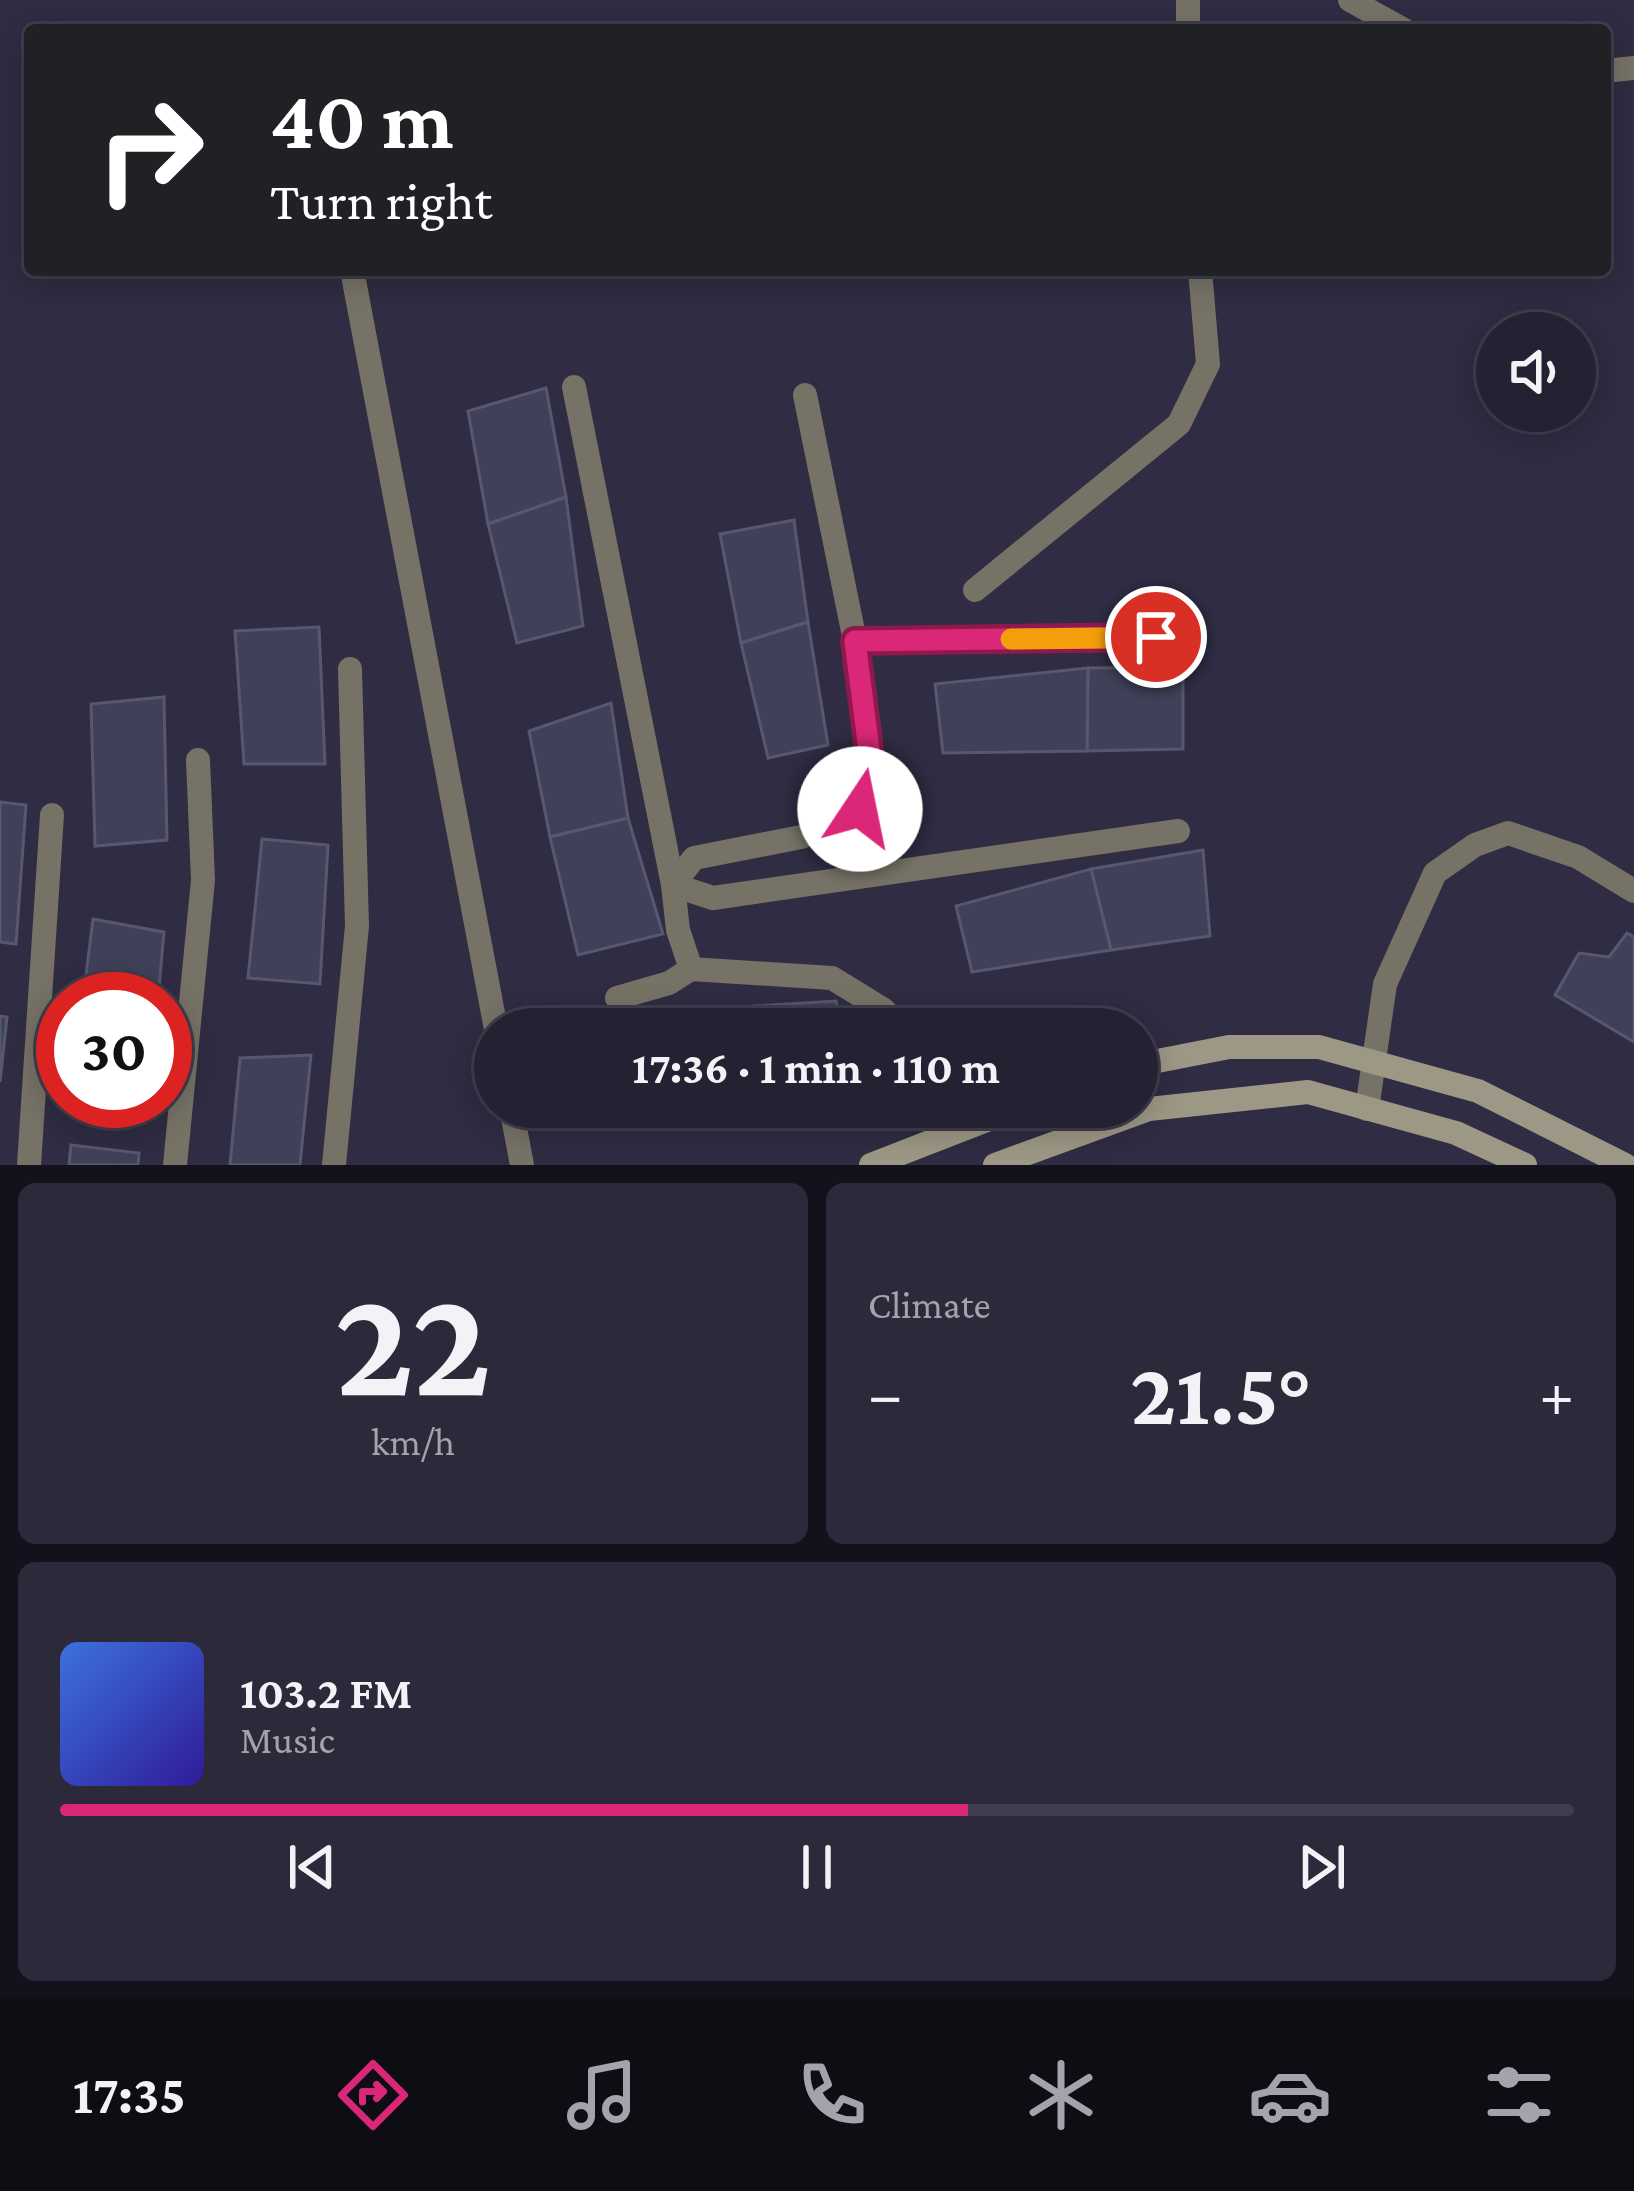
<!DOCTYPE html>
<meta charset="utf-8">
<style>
:root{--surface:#232132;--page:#2b293a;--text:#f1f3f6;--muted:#a3a3ac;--line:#403e4d;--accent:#db2777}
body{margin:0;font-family:"Crimson Pro",serif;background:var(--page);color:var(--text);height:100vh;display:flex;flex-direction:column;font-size:45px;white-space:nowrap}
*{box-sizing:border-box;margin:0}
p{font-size:39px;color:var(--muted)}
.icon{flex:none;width:66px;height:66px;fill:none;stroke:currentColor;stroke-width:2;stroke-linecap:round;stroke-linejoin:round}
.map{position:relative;height:1165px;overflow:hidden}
.drawer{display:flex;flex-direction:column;gap:18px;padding:18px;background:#13121c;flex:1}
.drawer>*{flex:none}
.hud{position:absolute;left:24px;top:24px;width:1587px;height:252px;border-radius:12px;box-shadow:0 6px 30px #0003,0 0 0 3px var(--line);background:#202124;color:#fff;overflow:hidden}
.buttons{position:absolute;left:1476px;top:312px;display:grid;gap:24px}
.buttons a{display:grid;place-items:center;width:120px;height:120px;border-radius:50%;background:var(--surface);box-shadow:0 6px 30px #0003,0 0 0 3px var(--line);font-size:60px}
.speed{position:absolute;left:36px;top:972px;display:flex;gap:24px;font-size:60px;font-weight:700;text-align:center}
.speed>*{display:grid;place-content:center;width:156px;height:156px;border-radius:50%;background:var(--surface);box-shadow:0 6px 30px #0003,0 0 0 3px var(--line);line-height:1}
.speed .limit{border:18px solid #d22;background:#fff;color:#111}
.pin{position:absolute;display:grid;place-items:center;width:102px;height:102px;color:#fff;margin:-51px;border:6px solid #fff;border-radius:50%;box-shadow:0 3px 12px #0007}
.me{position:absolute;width:132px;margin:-66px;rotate:11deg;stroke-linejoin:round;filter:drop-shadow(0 0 9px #0008)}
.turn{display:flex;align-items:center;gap:42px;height:252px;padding:0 48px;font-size:54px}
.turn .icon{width:156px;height:156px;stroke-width:2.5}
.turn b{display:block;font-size:84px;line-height:102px}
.big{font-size:90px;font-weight:700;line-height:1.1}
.drawer .widget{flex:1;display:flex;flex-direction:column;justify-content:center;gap:18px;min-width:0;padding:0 42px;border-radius:18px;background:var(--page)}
.drawer .dial{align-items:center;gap:0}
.dial b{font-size:156px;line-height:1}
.song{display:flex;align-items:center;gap:36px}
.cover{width:144px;height:144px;border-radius:18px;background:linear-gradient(135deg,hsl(220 70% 55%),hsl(250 70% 35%))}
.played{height:12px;border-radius:6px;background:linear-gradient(90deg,var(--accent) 60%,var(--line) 60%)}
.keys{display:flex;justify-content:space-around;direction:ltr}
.heat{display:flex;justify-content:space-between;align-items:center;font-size:66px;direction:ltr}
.drawer .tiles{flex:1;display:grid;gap:18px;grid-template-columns:1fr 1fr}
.widget:last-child{grid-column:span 2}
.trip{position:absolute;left:474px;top:1008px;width:684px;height:120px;border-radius:60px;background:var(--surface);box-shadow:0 6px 30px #0003,0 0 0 3px var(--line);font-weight:700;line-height:120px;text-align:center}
.tabs{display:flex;height:192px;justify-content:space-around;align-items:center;background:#0e0d14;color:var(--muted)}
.tabs .icon{width:84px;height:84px}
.tabs .on{color:var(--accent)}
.tabs b{font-size:54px;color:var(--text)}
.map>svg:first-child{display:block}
.building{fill:#404159;stroke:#565770;stroke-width:3}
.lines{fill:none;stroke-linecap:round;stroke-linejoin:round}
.street{stroke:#767266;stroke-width:24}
.secondary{stroke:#9d9885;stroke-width:24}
.route-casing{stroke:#8e194d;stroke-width:30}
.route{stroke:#db2777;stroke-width:21}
.slow{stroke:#f59e0b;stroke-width:21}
</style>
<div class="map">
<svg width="1634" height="1165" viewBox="0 0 1634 1165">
<rect width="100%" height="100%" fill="#2f2c43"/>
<g class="building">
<path d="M546,388l20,109 -78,27 -20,-113z"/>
<path d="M566,497l17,129 -66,17 -29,-119z"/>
<path d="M794,520l14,102 -67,21 -21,-109z"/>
<path d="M808,622l20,123 -60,13 -27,-115z"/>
<path d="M319,627l6,137h-81l-9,-133z"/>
<path d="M1183,667v82l-96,2 1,-83z"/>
<path d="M1088,668l-1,83 -144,2 -8,-69z"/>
<path d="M164,697l3,143 -72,6 -4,-142z"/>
<path d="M611,703l17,115 -78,19 -21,-106z"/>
<path d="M0,802l26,3 -10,139 -16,-2z"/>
<path d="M628,818l35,116 -85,21 -28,-118z"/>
<path d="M262,839l66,6 -8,139 -72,-6z"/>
<path d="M1203,850l7,86 -99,14 -20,-81z"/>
<path d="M1091,869l20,81 -139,22 -16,-66z"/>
<path d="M93,919l71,13 -6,67h-75z"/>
<path d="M1627,933l7,4v105l-79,-47 24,-42 30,4z"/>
<path d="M836,1001l6,28h-117l-4,-21z"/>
<path d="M721,1008l4,21h-82z"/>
<path d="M0,1016l7,1 -7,65z"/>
<path d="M311,1055l-11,110h-70l10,-107z"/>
<path d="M71,1145l68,8 -1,12h-69z"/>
</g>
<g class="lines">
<g class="street">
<path d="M1188,0v30"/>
<path d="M1350,0l54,30"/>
<path d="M1605,71l29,-3"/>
<path d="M352,270l144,759"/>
<path d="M574,387l99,498 5,45 13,39"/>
<path d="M805,395l50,246 18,140 -13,28 -19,12 -40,16 -107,21 -21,27 40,13 465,-67"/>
<path d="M975,590l204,-166 29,-60 -8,-94"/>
<path d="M855,641l301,-4"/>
<path d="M617,998l52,-15 22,-14 141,9 52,32 18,19"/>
<path d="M511,1107l11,58"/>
<path d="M956,1107l9,20"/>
<path d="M1367,1109l18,-125 50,-111 40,-28 33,-12 70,24 56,34"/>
<path d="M29,1165l23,-350"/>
<path d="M175,1165l28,-285 -5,-120"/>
<path d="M334,1165l23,-239 -7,-257"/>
</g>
<g class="secondary">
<path d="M1137,1065l92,-18h90l159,44 147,74"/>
<path d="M871,1165l149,-58"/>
<path d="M995,1165l154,-56 159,-17 148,41 69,32"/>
</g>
</g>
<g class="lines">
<defs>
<path id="route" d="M860,809l13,-28 -18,-140 301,-4"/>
</defs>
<use href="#route" class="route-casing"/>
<use href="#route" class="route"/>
<path class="slow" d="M1011,639l95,-1"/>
</g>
</svg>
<div class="buttons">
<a><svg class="icon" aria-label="sound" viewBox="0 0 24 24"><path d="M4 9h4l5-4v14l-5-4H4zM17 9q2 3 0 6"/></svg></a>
</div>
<div class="speed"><div class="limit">30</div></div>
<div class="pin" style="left:1156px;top:637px;background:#d93025"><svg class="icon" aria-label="arrive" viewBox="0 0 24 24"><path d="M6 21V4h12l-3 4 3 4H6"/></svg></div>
<svg class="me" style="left:860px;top:809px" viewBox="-20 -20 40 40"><circle r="19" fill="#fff"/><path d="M0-13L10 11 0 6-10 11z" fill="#db2777"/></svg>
<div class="trip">17:36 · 1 min · 110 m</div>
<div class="hud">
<div class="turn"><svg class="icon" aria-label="right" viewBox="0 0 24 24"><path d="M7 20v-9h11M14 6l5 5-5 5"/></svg><div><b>40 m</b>Turn right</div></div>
</div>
</div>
<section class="drawer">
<div class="tiles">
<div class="widget dial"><b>22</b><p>km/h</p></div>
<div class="widget"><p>Climate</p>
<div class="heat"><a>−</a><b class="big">21.5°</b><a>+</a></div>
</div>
<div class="widget">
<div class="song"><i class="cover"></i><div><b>103.2 FM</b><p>Music</p></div></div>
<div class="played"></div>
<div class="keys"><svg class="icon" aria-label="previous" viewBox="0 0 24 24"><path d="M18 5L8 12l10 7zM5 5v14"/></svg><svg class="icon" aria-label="pause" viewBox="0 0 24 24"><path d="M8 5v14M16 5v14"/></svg><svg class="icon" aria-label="next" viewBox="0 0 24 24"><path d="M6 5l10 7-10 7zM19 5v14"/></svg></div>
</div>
</div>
</section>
<nav class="tabs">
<b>17:35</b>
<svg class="icon on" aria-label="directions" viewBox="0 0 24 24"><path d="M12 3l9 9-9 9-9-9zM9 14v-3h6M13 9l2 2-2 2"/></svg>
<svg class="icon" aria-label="music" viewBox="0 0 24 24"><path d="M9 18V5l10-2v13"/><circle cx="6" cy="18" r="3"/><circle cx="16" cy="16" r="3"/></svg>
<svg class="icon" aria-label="phone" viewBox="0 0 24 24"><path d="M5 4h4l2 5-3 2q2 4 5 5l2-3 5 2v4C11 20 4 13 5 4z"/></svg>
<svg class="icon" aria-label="climate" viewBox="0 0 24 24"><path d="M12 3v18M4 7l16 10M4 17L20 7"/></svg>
<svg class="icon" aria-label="car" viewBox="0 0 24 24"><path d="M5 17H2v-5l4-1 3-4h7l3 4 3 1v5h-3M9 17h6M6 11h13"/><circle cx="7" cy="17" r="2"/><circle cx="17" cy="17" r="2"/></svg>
<svg class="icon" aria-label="filters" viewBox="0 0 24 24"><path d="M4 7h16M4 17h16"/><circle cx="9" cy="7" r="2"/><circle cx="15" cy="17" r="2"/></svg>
</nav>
